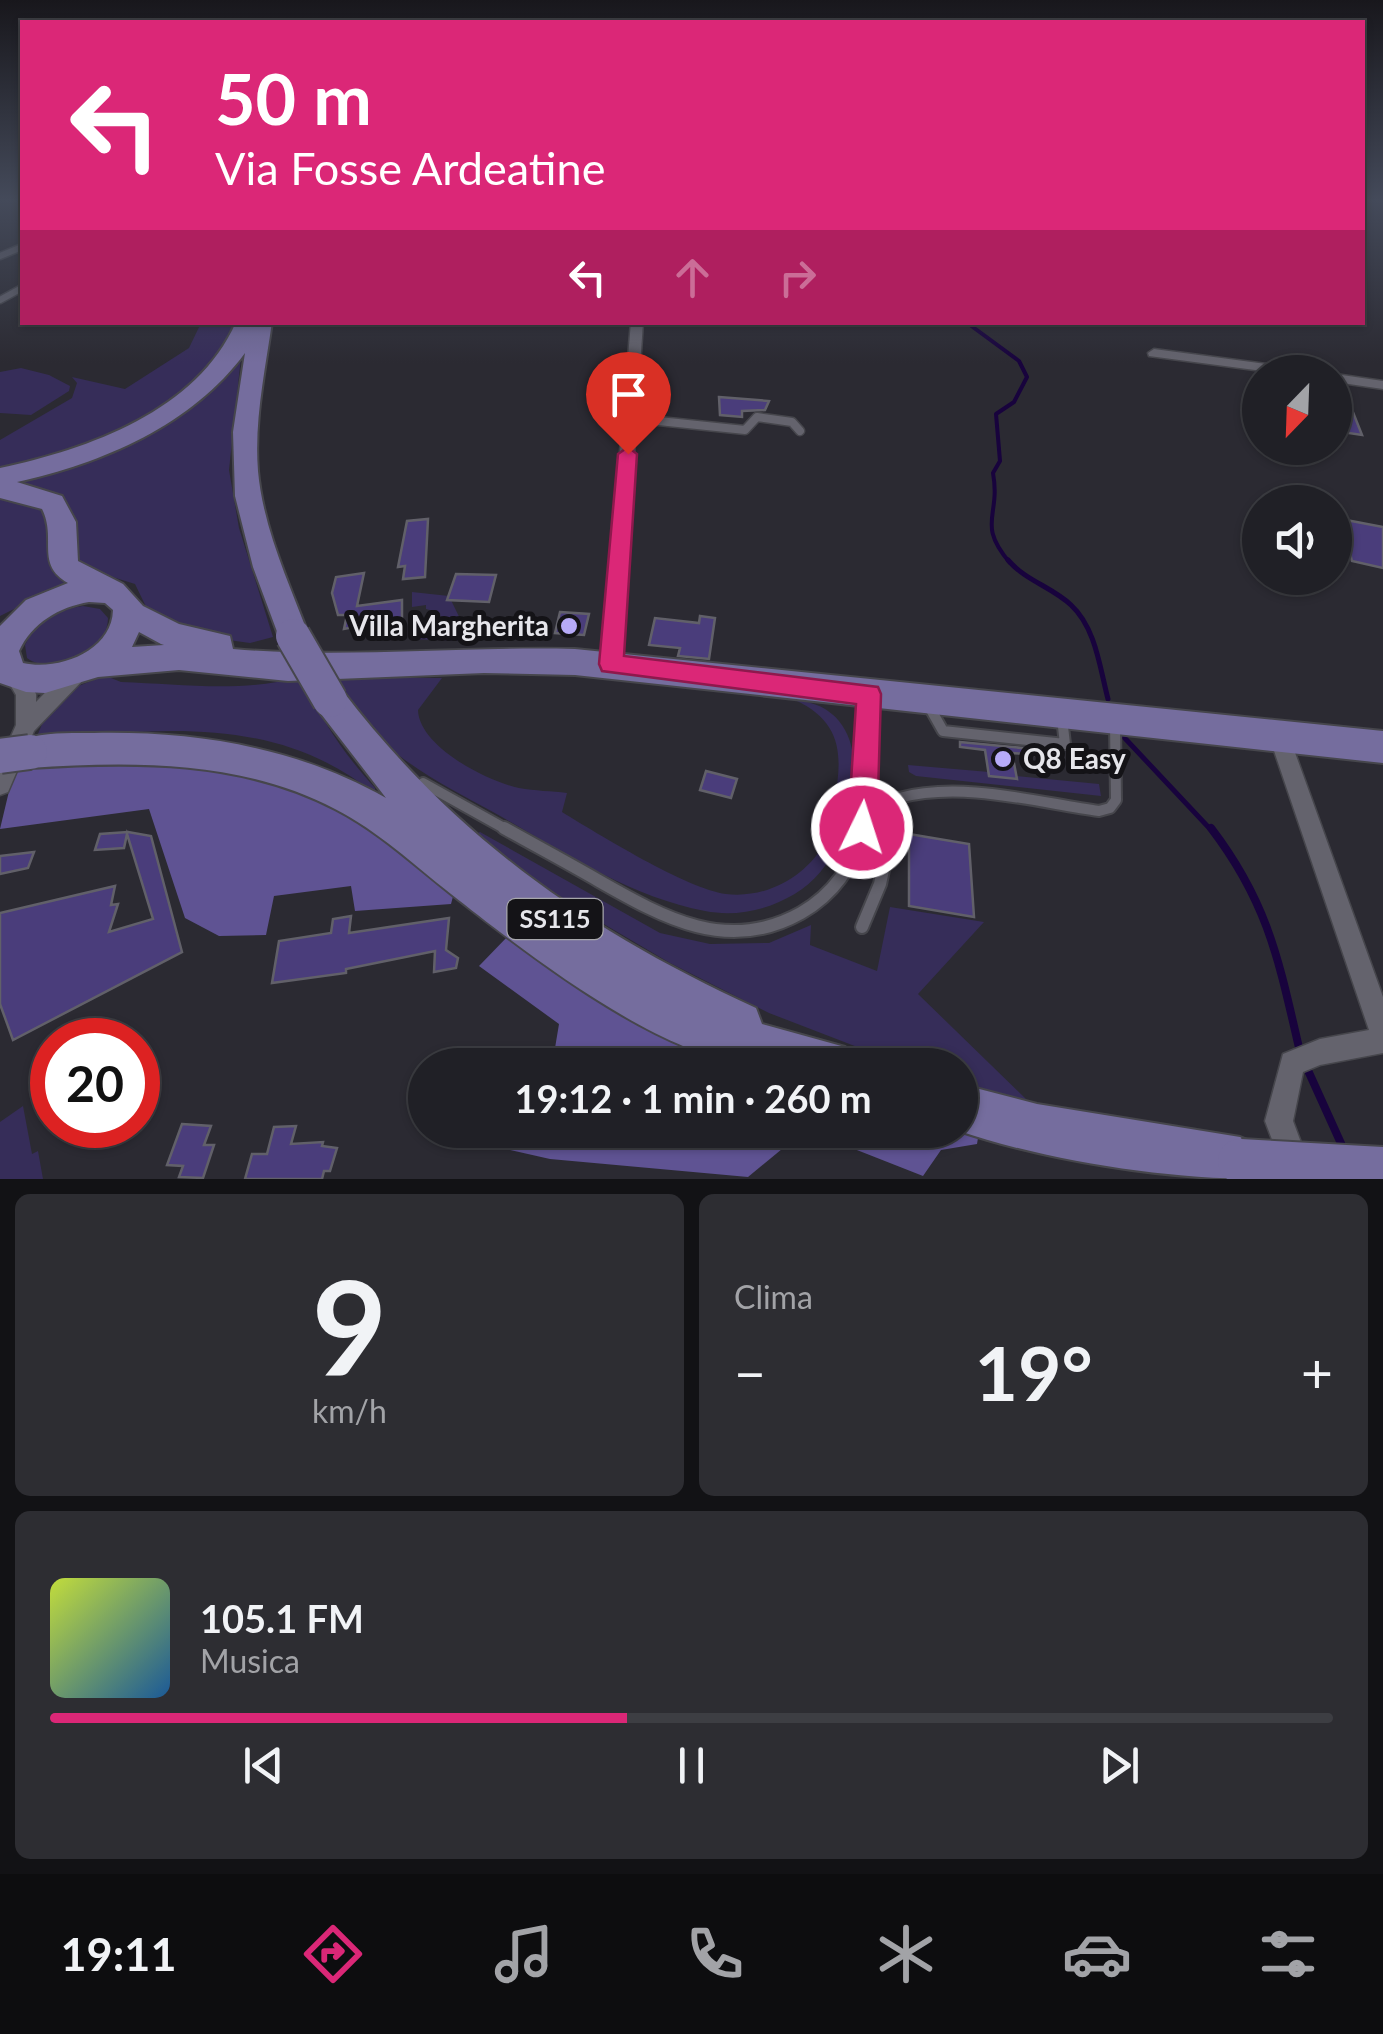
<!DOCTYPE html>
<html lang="it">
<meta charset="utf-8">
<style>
:root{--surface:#202026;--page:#2d2d32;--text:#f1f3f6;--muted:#a2a3a7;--line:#3d3e43;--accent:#db2777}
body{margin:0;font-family:Lato,sans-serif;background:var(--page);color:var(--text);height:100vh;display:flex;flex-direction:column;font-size:38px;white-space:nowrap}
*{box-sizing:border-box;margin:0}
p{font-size:32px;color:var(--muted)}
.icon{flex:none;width:55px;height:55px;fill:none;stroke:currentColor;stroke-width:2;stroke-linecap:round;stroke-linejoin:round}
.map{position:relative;height:1179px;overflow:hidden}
.sheet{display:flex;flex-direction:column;gap:15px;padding:15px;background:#121215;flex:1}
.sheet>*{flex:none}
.banner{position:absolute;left:20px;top:20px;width:1345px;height:305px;border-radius:0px;box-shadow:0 2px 8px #0004,0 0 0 2px var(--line);background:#db2777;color:#fff;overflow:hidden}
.needle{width:65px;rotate:203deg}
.buttons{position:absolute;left:1242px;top:355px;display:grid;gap:20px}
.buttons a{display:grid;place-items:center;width:110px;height:110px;border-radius:50%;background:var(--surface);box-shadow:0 2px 8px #0004,0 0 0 2px var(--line);font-size:50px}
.speed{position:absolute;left:30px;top:1018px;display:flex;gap:20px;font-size:50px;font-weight:700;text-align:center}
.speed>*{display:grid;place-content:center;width:130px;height:130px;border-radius:50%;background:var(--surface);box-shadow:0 2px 8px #0004,0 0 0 2px var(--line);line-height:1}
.speed .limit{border:15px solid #d22;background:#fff;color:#111}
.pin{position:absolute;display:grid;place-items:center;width:85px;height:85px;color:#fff;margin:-102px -42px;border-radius:50% 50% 50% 0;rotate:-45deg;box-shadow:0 0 10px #0007}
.pin .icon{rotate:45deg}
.me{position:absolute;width:110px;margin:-55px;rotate:4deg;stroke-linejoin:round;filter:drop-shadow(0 0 8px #0008)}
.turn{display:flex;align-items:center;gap:35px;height:210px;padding:0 30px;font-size:45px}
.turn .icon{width:130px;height:130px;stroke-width:2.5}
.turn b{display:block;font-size:70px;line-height:85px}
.lanes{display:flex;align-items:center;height:95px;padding:0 30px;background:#0003;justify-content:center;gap:50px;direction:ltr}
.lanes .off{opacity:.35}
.big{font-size:75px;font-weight:700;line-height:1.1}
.sheet .card{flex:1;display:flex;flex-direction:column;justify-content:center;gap:15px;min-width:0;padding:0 35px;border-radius:15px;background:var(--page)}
.sheet .dial{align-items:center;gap:0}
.dial b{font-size:130px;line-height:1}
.song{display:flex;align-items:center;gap:30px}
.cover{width:120px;height:120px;border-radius:15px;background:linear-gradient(135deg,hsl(70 70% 55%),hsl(210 70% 35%))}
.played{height:10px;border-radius:5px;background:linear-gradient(90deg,var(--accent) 45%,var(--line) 45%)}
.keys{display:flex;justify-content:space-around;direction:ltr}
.heat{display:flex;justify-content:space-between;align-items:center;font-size:55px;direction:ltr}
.sheet .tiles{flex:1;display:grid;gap:15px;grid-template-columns:1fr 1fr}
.card:last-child{grid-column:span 2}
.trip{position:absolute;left:408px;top:1048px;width:570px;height:100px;border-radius:50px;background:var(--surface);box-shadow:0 2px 8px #0004,0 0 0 2px var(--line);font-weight:700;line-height:100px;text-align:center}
.tab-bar{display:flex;height:160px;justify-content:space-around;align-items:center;background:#0d0d0f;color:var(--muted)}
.tab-bar .icon{width:70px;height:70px}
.tab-bar .active{color:var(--accent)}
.tab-bar b{font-size:45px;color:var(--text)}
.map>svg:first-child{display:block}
.green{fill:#362d59}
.forest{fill:#5f5393}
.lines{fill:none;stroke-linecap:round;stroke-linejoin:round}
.stream-far2{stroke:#18033d;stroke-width:4}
.stream-far1{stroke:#18033d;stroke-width:5}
.stream{stroke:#18033d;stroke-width:8}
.building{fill:#4a3d7b;stroke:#616069;stroke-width:2.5}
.service-far3-casing{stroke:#46464c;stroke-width:9}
.service-far2-casing{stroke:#46464c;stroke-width:11}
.service-far1-casing{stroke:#46464c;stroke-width:14}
.service-casing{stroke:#46464c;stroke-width:16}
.minor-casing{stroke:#46464c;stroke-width:3}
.primary-casing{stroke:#46464c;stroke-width:4}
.service-far3{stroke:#64636d;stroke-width:6}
.service-far2{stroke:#64636d;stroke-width:8}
.service-far1{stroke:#64636d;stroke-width:10}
.service{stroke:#64636d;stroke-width:12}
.minor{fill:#64636d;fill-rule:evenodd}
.primary{fill:#756d9e;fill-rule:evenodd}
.primary-bridge-far1-casing{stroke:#46464c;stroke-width:38;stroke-linecap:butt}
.primary-bridge-casing{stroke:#46464c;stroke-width:48;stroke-linecap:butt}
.primary-bridge-far1{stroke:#756d9e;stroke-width:34}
.primary-bridge{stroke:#756d9e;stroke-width:44}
.route{fill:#db2777;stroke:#8e194d;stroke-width:2.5}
.poi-dot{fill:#b7abf8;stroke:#141317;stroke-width:4}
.labels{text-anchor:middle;stroke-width:10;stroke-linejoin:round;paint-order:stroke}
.shield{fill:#141317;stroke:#a7a7ab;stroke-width:2.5}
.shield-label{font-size:25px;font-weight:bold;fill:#e6e6eb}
.poi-label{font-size:28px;font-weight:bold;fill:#e6e6eb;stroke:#141317;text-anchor:end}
</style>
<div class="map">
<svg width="1383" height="1179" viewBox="0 0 1383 1179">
<rect width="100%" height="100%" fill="#2b2a32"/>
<g class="green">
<path d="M201,323h41l-42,61 -86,53 -114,36v-33l72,-42 5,-15 -5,-6 53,12 64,-41z"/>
<path d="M241,357l-12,113 10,58 34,109 -23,6 -29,-4 -69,-20 -17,-35 -58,-18c-8,-69 -5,-74 -77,-84l72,-18z"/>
<path d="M21,368l28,7 21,11 -1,5 -38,24 -31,-2v-41z"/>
<path d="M0,496l30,5 15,10c4,24 2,56 21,72l-66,33z"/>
<path d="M412,592l37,4 17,35 -1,10 -54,-2 30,-19 -1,-7 -14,-4v-4l-14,2z"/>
<path d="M83,606l17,3 8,9c0,34 -54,60 -81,40l-2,-13c11,-24 33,-35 58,-39z"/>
<path d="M106,676l15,6c60,2 122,11 179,-5 21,42 44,77 75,111v6c-100,-81 -218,-65 -339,-54 15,-43 27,-50 70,-64z"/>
<path d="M333,678h109l-24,32c1,36 68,71 101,78 16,3 33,3 48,5l-5,19c36,22 125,77 164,82 41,5 82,-18 101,-55 5,-10 5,-25 7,-37 9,-45 9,-80 -39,-102 80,7 66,107 35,158 -11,20 -30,35 -51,44 -22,10 -49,14 -74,9 -76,-14 -145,-61 -212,-99 -34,-19 -73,-38 -103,-64 -23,-20 -39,-44 -57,-70z"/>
<path d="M908,765l81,7 1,4 26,3v-3l83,8 2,12 -185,-20 -7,-4z"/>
<path d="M480,832l180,101 50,11 59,-1 42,-18 -1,20 67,26 13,-64 94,15 -66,72 109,106 -67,-17v-18h-56l-135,-52 -99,-50 -102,-60 -94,-68z"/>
<path d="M23,1106l9,48 6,-3 5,28h-43v-57z"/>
</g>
<g class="forest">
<path d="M84,755l149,13 112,41 110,80 -4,15 -96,7 -4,-25 -77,10 -8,39 -47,1 -34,-18 -36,-109 -149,20 15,-63z"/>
<path d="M512,932l262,133h-230l9,-5 6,-36 -80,-58z"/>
<path d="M506,1130h299l-57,47 -198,-18 -48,-11z"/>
<path d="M806,1130h149l23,8 -1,6 -36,6 -18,26z"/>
</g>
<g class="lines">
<path class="stream-far2" d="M966,322l53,39 8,16 -13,25 -18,12 4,47 -7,12c8,44 -17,50 17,90"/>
<g class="stream-far1">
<path d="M1008,560c18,21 44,27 63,45 25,23 29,64 37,94"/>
<path d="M1120,733l92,98"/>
</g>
<g class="stream">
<path d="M1211,828c58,76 68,134 89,224"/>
<path d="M1306,1066l38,84"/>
</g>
</g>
<g class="building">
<path d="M1335,395l12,2 15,38 -27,-4z"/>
<path d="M719,397l50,4 -4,9 -23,1v6l-22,-2z"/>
<path d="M428,519l-3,58 -22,2 2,-13 -7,1 9,-46z"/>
<path d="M1341,519l42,8v41l-31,-7z"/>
<path d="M364,573l-7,33 45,-6v28l-22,4v-10l-36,7 3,-14h-9l-6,-22 4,-16z"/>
<path d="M456,574l40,1 -7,27 -42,-2z"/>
<path d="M560,612l29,2 -5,21 -29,-2z"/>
<path d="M700,616l15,2 -6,41 -31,-3 2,-8 -31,-3 6,-27 44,5z"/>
<path d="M960,742l73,7 1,6 -22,-2 5,26 -28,-3 -4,-26 -25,-3z"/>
<path d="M706,771l31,8 -6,19 -31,-8z"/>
<path d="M128,832l23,4 31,116 -169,88 -13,-36v-91l115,-27 -4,19 7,-1 -9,28 44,-13 -26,-85 -3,14 -29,2 5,-16z"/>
<path d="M909,834l60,10 5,73 -65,-11z"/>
<path d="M34,852l-6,16 -28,6v-18z"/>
<path d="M351,916l-2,17 100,-15 -3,32 12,8 -2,10 -22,4 1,-21 -89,18v4l-74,10 7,-42 52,-8 2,-14z"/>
<path d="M182,1124l29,2 -7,19h10l-11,33 -24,-1 4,-11 -16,-1z"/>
<path d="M296,1126l-5,18 32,-2 -1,4 15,2 -7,23h-6l-2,8h-77l7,-25h15l7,-27z"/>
</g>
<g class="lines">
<defs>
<g id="service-far3">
<path d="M0,256l22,-9"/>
<path d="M0,300l22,-12"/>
</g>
<path id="service-far2" d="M630,418l115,12 12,-13 35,5 8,9"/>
<g id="service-far1">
<path d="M930,708l13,23 122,13 -3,-26"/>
<path d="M423,783l86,48"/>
<path d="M862,831l5,-41 2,-92"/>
<path d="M892,831l7,-33c63,-17 136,4 200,13l11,-3 6,-8 -1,-78"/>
</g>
<g id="service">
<path d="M504,828c32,18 64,35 95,53 65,37 129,73 202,32 33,-19 53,-48 62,-85"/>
<path d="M862,927l18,-43 12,-56"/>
</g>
<g id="minor">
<path d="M631,322h12l-23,342 -2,6 -7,2 -7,-2 -2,-6z"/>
<path d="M1154,349l142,19 7,4h-33l-121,-16 -1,-3z"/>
<path d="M1335,374l48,7v8l-48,-7z"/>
<path d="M78,664l7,2 3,6 -3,6 -51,53 -26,61 -8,3v-34l16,-36v-30l-11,-19 3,-6 7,-2 7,2 14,24v8l35,-36z"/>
<path d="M1279,727l7,3 3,6 94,261v56l-63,12 -17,7 -10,49 16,43 -4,10 -10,4 -10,-4 -20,-53 18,-67 37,-15 49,-9 -100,-294 3,-6z"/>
</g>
<g id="primary">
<path d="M236,322h36c-7,49 -18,99 -14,149 5,57 31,112 51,165l-5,9 -11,4 -11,-4 -29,-78 -18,-71 -2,-64 12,-79c-53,72 -142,110 -228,129l45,14 14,26 2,39 45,23 20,22 36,18 51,12 3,13c113,10 228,-3 342,0l808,82v32l-808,-88 -91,-2 -196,8 -109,-11 -81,7 -53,16 -19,-1 -26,-9v-57l26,-26 42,-17c-33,-19 -11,-44 -26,-74l-42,-11v-30c89,-19 197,-57 236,-146zM89,602l16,1 8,7c-1,41 -54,61 -90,53l-4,-12c13,-28 40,-44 70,-49zM139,632l22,12 3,1 -32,2z"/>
<path d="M330,686l12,4c112,147 247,242 414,318l6,16 83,23 6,18c-34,0 -73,5 -106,0 -96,-16 -219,-112 -294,-171 -38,-30 -73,-63 -116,-85 -93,-49 -203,-48 -305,-41l-12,-5 -6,-11 6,-11c23,-9 51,-8 76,-8 102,-2 202,14 292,65l-68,-88 -5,-10 5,-10z"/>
<path d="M960,1084l77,20 203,33 17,7 7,17 -9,18c-92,0 -211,-19 -299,-49h4z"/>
</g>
</defs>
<use href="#service-far3" class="service-far3-casing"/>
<use href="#service-far2" class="service-far2-casing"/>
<use href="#service-far1" class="service-far1-casing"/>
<use href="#service" class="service-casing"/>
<use href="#minor" class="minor-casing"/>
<use href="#primary" class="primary-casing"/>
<use href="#service-far3" class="service-far3"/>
<use href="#service-far2" class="service-far2"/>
<use href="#service-far1" class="service-far1"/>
<use href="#service" class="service"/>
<use href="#minor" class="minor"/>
<use href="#primary" class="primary"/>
<defs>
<g id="primary-bridge-far1">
<path d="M293,636l37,64"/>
<path d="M0,756l30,-4"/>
</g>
<path id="primary-bridge" d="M1240,1161l143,8"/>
</defs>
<use href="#primary-bridge-far1" class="primary-bridge-far1-casing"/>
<use href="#primary-bridge" class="primary-bridge-casing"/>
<use href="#primary-bridge-far1" class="primary-bridge-far1"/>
<use href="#primary-bridge" class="primary-bridge"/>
</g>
<linearGradient id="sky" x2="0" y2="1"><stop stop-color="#18171c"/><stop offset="0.55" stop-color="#444a5a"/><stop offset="1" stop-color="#444a5a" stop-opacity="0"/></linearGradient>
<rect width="1383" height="363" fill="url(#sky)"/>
<path class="route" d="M628,447l9,7 -13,202 254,31 3,7 -4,134 -5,9 -10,4 -10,-4 -4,-9 8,-124 -254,-33 -3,-7 19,-210z"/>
<g class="poi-dot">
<circle cx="569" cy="626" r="10"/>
<circle cx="1003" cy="759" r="10"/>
</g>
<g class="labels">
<rect class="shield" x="507.5" y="899" width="95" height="40" rx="8"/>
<g class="shield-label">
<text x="555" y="928">SS115</text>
</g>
<g class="poi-label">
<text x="549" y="636">Villa Margherita</text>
<text x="1023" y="769" text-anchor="start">Q8 Easy</text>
</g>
</g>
</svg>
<div class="buttons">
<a><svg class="needle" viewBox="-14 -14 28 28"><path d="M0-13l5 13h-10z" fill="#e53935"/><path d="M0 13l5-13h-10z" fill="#a2a3a7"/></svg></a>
<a><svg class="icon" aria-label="sound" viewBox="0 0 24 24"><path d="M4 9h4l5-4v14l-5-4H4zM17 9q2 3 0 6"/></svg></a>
</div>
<div class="speed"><div class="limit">20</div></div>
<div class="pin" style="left:628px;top:454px;background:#d93025"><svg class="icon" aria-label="arrive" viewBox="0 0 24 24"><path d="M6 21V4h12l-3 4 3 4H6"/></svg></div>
<svg class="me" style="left:862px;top:828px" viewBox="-20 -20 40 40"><circle r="17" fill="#db2777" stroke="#fff" stroke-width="3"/><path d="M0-11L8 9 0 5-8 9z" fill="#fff"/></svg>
<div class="trip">19:12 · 1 min · 260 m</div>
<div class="banner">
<div class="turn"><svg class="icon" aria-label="left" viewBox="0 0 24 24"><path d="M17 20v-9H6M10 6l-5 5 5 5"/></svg><div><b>50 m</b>Via Fosse Ardeatine</div></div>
<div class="lanes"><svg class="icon" aria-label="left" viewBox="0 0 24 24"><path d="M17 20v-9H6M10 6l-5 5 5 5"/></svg><svg class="icon off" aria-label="ahead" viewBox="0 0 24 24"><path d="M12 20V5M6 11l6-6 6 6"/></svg><svg class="icon off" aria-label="right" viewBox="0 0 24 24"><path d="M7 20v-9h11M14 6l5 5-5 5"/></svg></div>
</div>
</div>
<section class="sheet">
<div class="tiles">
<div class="card dial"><b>9</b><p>km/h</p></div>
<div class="card"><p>Clima</p>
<div class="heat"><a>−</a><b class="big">19°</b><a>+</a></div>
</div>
<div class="card">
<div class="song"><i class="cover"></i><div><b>105.1 FM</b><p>Musica</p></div></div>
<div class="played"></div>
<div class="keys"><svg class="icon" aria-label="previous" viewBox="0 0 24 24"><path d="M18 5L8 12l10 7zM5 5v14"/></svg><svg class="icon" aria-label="pause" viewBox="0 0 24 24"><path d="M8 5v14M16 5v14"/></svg><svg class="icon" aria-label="next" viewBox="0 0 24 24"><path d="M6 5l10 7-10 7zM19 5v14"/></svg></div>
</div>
</div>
</section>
<nav class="tab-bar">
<b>19:11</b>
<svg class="icon active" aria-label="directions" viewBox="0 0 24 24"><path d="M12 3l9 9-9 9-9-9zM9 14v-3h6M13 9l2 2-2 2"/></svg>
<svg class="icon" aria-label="music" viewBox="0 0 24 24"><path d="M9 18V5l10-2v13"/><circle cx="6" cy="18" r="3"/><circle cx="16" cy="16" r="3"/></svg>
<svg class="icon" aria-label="phone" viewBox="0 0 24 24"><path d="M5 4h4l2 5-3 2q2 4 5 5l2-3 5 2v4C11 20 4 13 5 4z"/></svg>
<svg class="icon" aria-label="climate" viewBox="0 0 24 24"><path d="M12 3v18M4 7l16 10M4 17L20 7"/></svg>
<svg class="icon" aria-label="car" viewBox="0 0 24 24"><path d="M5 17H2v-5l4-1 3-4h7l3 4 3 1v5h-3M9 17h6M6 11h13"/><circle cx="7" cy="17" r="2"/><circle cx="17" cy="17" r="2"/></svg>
<svg class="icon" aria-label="filters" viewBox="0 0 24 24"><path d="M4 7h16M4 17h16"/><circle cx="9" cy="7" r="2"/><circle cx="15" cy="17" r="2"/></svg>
</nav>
